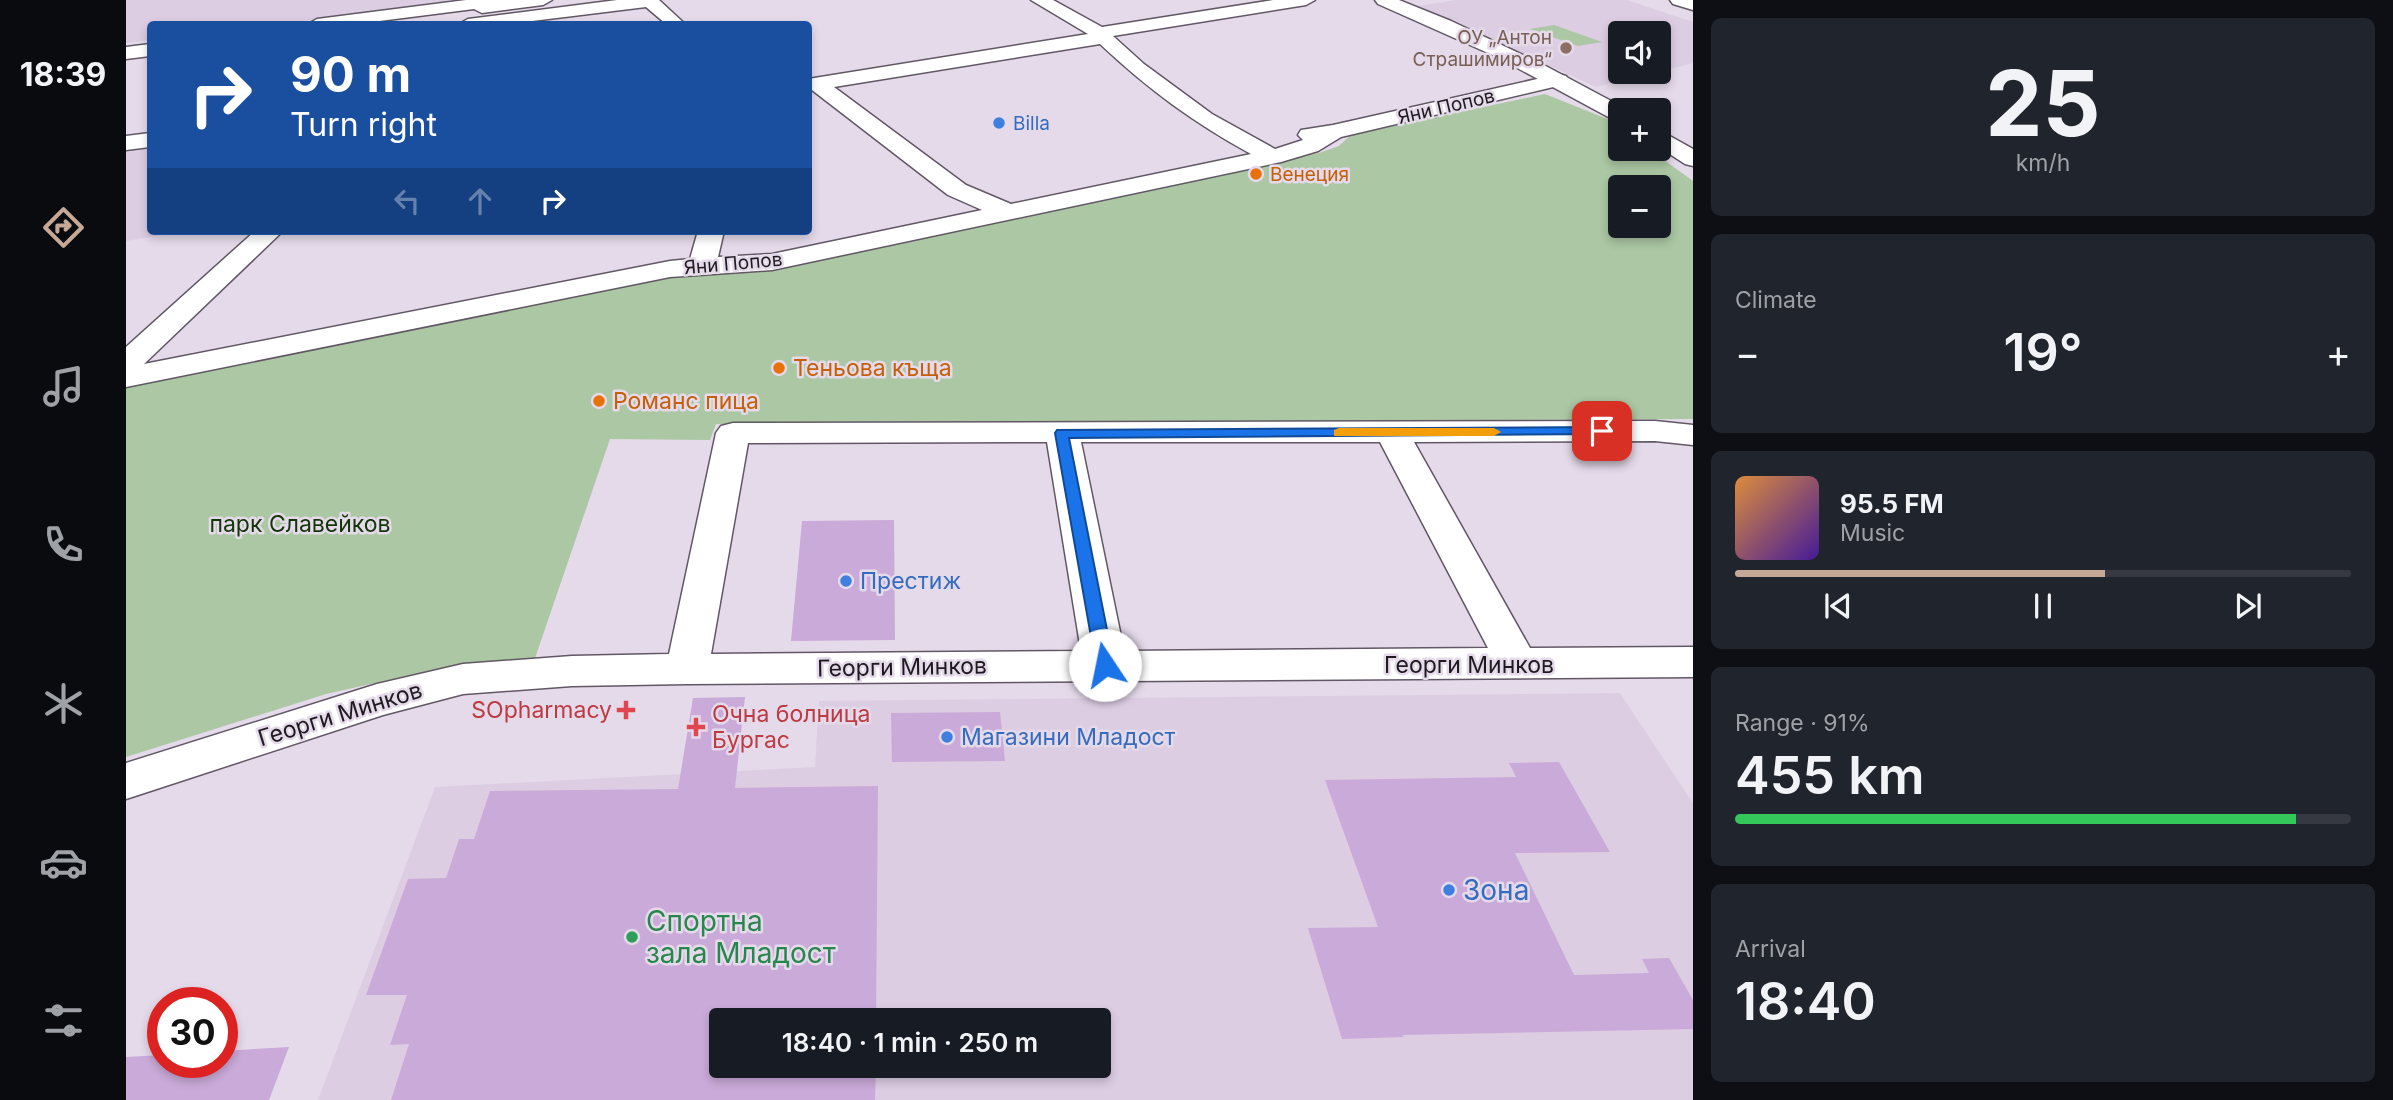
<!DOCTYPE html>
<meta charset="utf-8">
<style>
:root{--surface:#171b24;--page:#20242c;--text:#f1f3f6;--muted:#9ea1a6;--line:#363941;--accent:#c5a896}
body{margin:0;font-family:Inter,sans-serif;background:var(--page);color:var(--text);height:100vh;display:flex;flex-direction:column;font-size:26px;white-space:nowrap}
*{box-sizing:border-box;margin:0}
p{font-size:23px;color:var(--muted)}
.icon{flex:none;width:38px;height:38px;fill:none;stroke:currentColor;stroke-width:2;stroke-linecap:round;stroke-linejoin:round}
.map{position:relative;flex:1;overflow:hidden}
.side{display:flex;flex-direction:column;gap:18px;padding:18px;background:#0d0f14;width:700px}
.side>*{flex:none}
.hud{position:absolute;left:21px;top:21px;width:665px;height:214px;border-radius:7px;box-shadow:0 4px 10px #0003;background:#1a4fa0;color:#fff;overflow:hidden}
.tools{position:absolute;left:1482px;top:21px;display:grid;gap:14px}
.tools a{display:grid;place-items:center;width:63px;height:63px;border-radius:7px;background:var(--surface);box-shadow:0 4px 10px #0003;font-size:35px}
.speed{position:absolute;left:21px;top:987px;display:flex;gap:14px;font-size:35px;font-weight:700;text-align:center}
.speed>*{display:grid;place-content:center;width:91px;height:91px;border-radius:50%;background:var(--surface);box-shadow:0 4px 10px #0003;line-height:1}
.speed .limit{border:10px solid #d22;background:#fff;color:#111}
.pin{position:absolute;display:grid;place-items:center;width:60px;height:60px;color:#fff;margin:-30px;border-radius:14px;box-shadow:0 4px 10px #0006}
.me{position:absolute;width:77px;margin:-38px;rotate:349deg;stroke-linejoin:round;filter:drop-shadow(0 0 5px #0008)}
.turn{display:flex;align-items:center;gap:24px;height:147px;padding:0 28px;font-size:32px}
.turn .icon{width:91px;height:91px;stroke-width:2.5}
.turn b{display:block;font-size:49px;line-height:60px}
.lanes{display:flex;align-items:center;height:66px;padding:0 28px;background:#0003;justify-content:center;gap:35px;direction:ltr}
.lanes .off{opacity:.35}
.big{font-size:52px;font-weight:600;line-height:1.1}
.side .tile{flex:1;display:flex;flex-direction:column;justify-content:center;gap:10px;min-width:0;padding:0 24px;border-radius:10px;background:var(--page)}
.side .dial{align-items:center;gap:0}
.dial b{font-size:91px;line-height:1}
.song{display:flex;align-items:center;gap:21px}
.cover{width:84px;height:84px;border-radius:10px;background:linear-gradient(135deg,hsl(30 70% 55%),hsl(260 70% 35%))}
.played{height:7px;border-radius:4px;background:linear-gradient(90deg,var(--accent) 60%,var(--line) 60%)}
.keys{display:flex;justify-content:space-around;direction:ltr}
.heat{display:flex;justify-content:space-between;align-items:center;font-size:38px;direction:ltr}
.charge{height:10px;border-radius:5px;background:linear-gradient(90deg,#34c759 91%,var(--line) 0)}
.trip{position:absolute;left:583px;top:1008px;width:402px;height:70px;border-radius:7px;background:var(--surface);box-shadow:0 4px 10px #0003;font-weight:600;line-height:70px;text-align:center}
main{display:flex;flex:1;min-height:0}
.menu{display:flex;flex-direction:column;width:126px;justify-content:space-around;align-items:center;background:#090b0e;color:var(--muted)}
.menu .icon{width:49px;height:49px}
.menu .active{color:var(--accent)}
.menu b{font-size:32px;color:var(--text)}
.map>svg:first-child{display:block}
.built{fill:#dccde3;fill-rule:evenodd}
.green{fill:#abc7a3;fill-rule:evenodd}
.building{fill:#caaad9}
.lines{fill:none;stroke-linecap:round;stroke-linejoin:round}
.minor-casing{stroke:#615765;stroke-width:3}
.major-casing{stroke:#615765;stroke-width:3}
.minor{fill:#fff;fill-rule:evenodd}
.major{fill:#fff;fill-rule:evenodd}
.route{fill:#1a73e8;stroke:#114b97;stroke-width:2}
.slow{fill:#f59e0b}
.education-dot{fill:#8d6e63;stroke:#e5daea;stroke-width:2.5}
.shop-dot{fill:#3f7fe0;stroke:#e5daea;stroke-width:2.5}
.food-dot{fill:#e8710a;stroke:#e5daea;stroke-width:2.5}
.health-dot{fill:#e0444e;stroke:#e5daea;stroke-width:2.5}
.leisure-dot{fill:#2e9e5b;stroke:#e5daea;stroke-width:2.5}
.labels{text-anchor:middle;stroke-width:5;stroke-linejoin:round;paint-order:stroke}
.far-education-label{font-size:19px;fill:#785e54;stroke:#e5daea;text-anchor:end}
.far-street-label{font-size:19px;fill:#1e1a20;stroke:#e5daea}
.far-shop-label{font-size:19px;fill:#366cbe;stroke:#e5daea;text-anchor:start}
.far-food-label{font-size:19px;fill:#c56008;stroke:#e5daea;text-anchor:start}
.food-label{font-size:23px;fill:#c56008;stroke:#e5daea;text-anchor:start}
.park-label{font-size:23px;fill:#133607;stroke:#e5daea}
.shop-label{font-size:23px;fill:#366cbe;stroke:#e5daea;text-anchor:start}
.street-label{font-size:23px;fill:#1e1a20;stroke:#e5daea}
.health-label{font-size:23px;fill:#be3a42;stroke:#e5daea;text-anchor:end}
.near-shop-label{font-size:28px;fill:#366cbe;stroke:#e5daea;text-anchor:start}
.near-leisure-label{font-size:28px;fill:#27864d;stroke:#e5daea;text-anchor:start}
</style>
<main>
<nav class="menu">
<b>18:39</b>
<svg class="icon active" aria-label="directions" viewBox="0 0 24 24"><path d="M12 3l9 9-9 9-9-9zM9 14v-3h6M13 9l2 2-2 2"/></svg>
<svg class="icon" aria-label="music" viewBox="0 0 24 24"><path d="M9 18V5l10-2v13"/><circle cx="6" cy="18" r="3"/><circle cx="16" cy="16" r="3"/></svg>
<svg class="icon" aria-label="phone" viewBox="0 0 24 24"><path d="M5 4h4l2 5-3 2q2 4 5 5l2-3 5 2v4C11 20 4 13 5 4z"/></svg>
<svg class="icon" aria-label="climate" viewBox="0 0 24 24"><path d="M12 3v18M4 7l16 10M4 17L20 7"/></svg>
<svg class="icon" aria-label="car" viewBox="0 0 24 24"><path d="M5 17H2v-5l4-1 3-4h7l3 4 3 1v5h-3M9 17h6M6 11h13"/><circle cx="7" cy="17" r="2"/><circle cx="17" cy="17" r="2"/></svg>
<svg class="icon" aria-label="filters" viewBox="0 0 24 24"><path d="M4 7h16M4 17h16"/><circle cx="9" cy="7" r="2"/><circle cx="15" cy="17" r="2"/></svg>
</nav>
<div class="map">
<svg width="1567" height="1100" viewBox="0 0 1567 1100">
<rect width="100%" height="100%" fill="#e5daea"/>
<g class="built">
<path d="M0,0h347l-195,24h-128v16l-24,3z"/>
<path d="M1330,0h171l66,22v41l-34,9v-39h-39v39h38l-62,15 -178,-81z"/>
<path d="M24,148v83h35l-59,10v-89z"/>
<path d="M1494,693l73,110v297h-1375l117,-313 380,-20 4,-66zM595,1020h378v46h-378z"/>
</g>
<g class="green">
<path d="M1428,25l48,17 -24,4 -48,-17z"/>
<path d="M1419,94l65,26 10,8v21h29l44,32v238l-977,5 -6,16 -100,-1 -77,225 -83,2 -124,28 -200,63v-373l568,-113 93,-3 532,-115 20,-7 12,-11zM1494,187h39v39h-39z"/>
</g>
<g class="building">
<path d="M768,520l1,120 -104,1 11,-120z"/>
<path d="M619,697l-10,91 143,-2 -2,234h-155v46h155l-1,34h-484l18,-56 -19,1 17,-50h-41l42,-116 38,-1 13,-39h15l16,-48 188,-2 15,-91z"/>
<path d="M874,712l5,49 -113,1 -1,-49z"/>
<path d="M1433,762l51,90 -95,1 59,122 75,-2 -7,-14 27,-1 24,42v29l-291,6 2,2 -62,2 -34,-111 70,-1 -53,-147 191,-3 -7,-14z"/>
<path d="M163,1047l-20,53h-143v-43l37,-2v7h59v-11z"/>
</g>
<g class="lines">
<defs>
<g id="minor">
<path d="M491,0h42l26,24h-19l-20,-17 -139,17h-48l9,-5z"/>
<path d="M905,0h22l49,27 171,-27h42l-9,5 -193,31 31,28 68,50 63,35 28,-9 -5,-5 3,-5 32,-5 226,-51 7,2 3,4 -3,4 -225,53 -23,14 -37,11 -509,108 -102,7 -544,110v-40l129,-116h28l-139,133 526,-103 20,-2 8,-28h26l-6,26 54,-3 210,-44 -34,-15 -136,-105 -4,1v-12l280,-45zM974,44c49,46 93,78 151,110l-240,50 -45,-19 -132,-98z"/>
<path d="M1544,0h23v10l-20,-6z"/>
<path d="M24,133v14l-24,3v-14z"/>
<path d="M1529,421l38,4v20l-38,-4 -241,1 116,206 163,-1v30l-1006,7 -115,2 -109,8 -80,21 -257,84v-36l251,-79 86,-20 109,-8 97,-2 47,-221 5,-7 12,-3zM921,442l34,209 -370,3 37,-211zM955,442h299l108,206 -364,3z"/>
</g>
<g id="major">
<path d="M340,0h86l-9,5 -61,8 -8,-4 -118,15h-48l9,-5z"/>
<path d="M1249,0h24l52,21 89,42 88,47h-8v10l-8,-1 -115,-62 -119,-53z"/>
<path d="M24,44v12l-24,3v-12z"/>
<path d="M1533,130l34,19v17l-8,-2 -26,-17z"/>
</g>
</defs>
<use href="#minor" class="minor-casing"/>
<use href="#major" class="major-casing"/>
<use href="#minor" class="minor"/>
<use href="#major" class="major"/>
</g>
<path class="route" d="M1476,427l5,1v6l-538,4 45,227 -3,5h-12l-3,-5 -41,-232 2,-3z"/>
<path class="slow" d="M1213,428h155l7,4 -7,4h-160v-6z"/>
<circle class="education-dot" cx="1440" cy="48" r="7"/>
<g class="shop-dot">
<circle cx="873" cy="123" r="7"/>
<circle cx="720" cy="581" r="7"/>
<circle cx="821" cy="737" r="7"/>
<circle cx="1323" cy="890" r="7"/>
</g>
<g class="food-dot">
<circle cx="1130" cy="174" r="7"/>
<circle cx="653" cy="368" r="7"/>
<circle cx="473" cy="401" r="7"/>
</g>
<g class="health-dot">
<path d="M496.5 699.5h7v7h7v7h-7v7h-7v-7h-7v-7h7z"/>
<path d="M566.5 716.5h7v7h7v7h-7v7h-7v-7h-7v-7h7z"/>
</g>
<circle class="leisure-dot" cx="506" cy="937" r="7"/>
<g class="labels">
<g class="far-education-label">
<text x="1426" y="44">ОУ „Антон<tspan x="1426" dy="22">Страшимиров“</tspan></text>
</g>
<g class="far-street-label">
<text transform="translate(1320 106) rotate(-13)" y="7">Яни Попов</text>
<text transform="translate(607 263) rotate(-5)" y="7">Яни Попов</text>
</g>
<g class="far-shop-label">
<text x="887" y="130">Billa</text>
</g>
<g class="far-food-label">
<text x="1144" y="181">Венеция</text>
</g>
<g class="food-label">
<text x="667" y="376">Теньова къща</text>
<text x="487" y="409">Романс пица</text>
</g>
<g class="park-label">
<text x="174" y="532">парк Славейков</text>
</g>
<g class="shop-label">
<text x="734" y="589">Престиж</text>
<text x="835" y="745">Магазини Mладост</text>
</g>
<g class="street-label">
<text x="1343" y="673">Георги Минков</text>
<text transform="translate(776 667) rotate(-1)" y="8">Георги Минков</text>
<text transform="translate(214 714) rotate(-17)" y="8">Георги Минков</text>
</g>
<g class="health-label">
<text x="486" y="718">SOpharmacy</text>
<text x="586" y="722" text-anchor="start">Oчна болница<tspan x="586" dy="26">Бургас</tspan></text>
</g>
<g class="near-shop-label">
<text x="1337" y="900">Зона</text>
</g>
<g class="near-leisure-label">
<text x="520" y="931">Спортна<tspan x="520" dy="32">зала Младост</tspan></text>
</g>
</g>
</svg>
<div class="tools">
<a><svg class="icon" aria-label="sound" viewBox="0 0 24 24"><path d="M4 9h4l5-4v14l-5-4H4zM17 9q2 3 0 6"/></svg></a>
<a>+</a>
<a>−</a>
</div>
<div class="speed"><div class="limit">30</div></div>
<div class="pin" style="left:1476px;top:431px;background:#d93025"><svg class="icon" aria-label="arrive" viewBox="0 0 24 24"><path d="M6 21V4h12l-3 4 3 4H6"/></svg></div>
<svg class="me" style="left:979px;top:665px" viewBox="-20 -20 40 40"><circle r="19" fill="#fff"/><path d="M0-13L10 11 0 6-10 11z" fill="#1a73e8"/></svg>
<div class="trip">18:40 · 1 min · 250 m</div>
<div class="hud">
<div class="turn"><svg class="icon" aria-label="right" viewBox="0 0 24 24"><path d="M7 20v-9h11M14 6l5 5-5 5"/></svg><div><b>90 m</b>Turn right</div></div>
<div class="lanes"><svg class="icon off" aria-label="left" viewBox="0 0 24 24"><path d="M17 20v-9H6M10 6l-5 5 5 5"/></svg><svg class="icon off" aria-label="ahead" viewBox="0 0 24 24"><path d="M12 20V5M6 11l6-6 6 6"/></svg><svg class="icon" aria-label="right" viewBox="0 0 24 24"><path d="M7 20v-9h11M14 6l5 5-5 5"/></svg></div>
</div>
</div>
<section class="side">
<div class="tile dial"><b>25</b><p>km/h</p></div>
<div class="tile"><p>Climate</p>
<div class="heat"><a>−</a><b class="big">19°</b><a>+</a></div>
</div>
<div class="tile">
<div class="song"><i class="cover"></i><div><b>95.5 FM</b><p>Music</p></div></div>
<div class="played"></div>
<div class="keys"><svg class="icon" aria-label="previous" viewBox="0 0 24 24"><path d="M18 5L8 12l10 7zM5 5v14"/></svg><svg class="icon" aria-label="pause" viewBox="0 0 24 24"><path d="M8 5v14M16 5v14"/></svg><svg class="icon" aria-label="next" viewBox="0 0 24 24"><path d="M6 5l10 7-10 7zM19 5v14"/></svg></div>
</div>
<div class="tile"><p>Range · 91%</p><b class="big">455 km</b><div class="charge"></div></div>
<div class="tile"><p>Arrival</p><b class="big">18:40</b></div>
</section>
</main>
